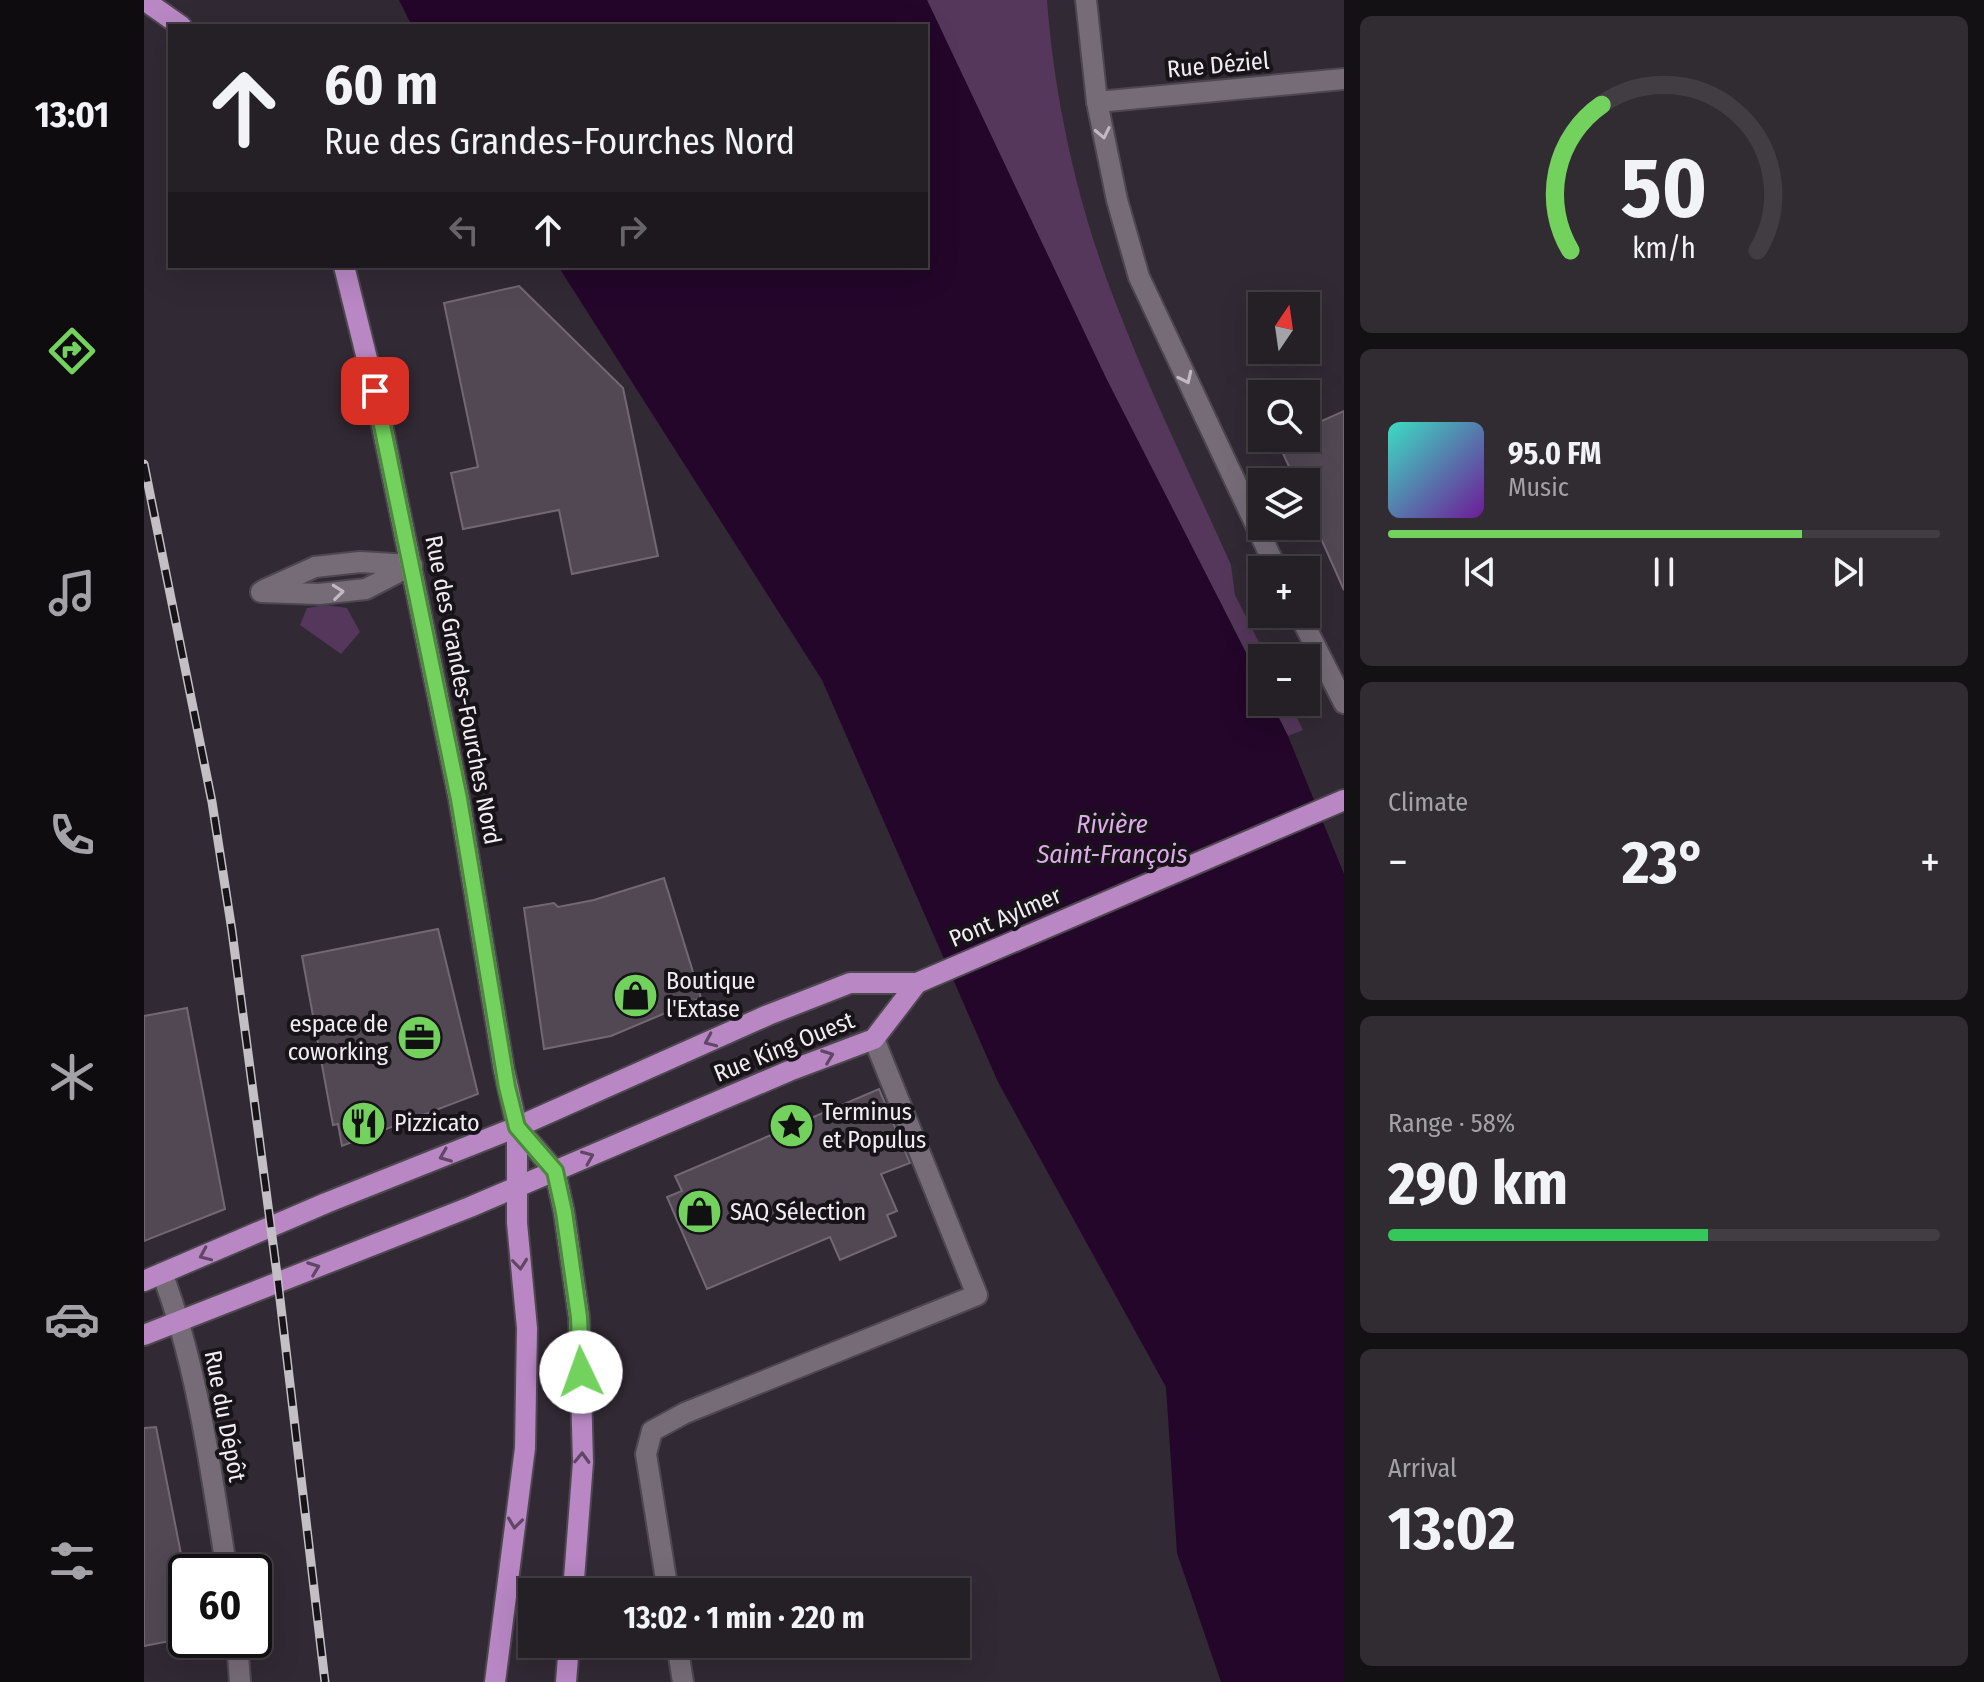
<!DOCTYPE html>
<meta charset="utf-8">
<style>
:root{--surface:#251f26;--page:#312c32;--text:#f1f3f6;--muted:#a3a2a7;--line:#423d43;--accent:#73d25d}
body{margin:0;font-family:"Fira Sans Condensed",sans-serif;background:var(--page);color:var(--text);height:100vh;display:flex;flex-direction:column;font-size:30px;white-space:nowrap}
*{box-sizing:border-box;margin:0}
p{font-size:26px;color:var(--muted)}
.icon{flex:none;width:44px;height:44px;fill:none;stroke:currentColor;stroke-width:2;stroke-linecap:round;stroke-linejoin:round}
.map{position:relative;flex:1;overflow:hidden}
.sheet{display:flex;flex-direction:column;gap:16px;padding:16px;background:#141115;width:640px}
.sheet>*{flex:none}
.top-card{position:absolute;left:24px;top:24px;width:760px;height:244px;border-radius:0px;box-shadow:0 8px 32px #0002,0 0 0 2px var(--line);background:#251f26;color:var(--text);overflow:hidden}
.needle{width:52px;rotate:13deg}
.fabs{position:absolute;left:1104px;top:292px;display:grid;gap:16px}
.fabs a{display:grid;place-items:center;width:72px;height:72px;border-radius:0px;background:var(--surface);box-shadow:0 8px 32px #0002,0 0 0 2px var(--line);font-size:40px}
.speed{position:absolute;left:24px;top:1554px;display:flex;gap:16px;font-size:40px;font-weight:700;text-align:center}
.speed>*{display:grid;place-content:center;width:104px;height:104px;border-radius:50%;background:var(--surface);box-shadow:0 8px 32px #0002,0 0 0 2px var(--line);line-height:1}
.speed .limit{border:4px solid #111;border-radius:12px;background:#fff;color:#111}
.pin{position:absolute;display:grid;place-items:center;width:68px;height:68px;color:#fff;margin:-34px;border-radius:16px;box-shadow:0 4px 12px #0006}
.me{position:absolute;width:88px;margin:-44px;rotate:357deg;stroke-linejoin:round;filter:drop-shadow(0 0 6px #0008)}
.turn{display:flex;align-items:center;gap:28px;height:168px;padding:0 24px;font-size:36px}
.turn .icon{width:104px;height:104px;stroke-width:2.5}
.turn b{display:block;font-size:56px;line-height:68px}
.lanes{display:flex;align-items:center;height:76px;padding:0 24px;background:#0003;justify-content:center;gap:40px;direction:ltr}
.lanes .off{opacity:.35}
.big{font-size:60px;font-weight:700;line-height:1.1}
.sheet .card{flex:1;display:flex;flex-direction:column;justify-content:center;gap:12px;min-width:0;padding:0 28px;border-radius:12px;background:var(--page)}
.sheet .dial{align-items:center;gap:0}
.dial svg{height:208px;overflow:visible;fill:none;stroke:var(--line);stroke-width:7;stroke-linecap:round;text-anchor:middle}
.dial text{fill:var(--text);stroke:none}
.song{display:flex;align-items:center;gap:24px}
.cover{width:96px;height:96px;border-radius:12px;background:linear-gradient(135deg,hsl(170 70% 55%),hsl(280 70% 35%))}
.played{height:8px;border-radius:4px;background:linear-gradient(90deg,var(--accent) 75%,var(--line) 75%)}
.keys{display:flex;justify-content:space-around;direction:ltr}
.heat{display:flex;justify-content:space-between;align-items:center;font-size:44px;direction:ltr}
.charge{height:12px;border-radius:6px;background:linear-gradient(90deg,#34c759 58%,var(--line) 0)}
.trip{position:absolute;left:374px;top:1578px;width:452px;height:80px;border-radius:0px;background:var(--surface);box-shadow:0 8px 32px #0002,0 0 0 2px var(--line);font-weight:700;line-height:80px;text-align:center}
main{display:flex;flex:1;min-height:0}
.dock{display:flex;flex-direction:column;width:144px;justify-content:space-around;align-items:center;background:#0f0c0f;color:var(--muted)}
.dock .icon{width:56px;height:56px}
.dock .current{color:var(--accent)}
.dock b{font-size:36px;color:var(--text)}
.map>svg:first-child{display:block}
.green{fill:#54375a}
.water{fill:#230629}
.building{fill:#514853;stroke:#716873;stroke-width:2}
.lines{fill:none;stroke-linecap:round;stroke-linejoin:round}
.minor-casing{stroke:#4d474f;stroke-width:24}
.major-casing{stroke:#4d474f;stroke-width:24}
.minor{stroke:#756c77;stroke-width:20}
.major{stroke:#b887c4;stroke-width:20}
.rail-casing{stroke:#c4bec5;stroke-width:9}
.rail{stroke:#171318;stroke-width:6;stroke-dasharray:18;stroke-linecap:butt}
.oneway{stroke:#c0b9c1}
.oneway2{stroke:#5f4765}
.route-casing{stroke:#4b883c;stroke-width:20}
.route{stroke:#73d25d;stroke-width:14}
.labels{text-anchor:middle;stroke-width:8;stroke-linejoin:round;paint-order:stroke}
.street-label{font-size:24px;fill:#f2edf3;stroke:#171318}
.poi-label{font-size:24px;fill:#f2edf3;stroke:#171318;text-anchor:start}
.water-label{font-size:26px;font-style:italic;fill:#dfaaeb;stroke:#171318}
</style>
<main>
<nav class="dock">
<b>13:01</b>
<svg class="icon current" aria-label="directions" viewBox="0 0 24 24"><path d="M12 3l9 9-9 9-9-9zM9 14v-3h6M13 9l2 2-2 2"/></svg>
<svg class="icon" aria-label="music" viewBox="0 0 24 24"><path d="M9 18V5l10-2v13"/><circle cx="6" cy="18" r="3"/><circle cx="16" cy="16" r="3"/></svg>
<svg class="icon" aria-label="phone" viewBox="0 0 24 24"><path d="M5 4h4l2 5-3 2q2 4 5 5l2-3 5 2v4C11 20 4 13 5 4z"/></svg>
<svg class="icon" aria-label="climate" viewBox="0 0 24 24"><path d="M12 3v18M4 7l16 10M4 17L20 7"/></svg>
<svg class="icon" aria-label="car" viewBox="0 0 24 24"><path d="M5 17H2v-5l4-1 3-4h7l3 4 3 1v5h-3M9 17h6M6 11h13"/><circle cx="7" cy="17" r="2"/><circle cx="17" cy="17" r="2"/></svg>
<svg class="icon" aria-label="filters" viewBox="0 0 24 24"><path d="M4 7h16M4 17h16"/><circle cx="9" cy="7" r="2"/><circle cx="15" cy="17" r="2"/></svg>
</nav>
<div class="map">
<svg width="1200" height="1682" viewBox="0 0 1200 1682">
<rect width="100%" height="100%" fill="#312933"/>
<g class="green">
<path d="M783,0h120c8,107 33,214 73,314 33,85 74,168 111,251l4,30 32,63h-5v26l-156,-306z"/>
<path d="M182,605l21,3 13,24 -19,22 -41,-29 7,-17z"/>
<path d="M1127,702h18l14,28 -15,6z"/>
</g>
<path class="water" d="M255,0h528l179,378 156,306v18h9l17,34 56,138v808h-123l-44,-129 -11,-166 -168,-305 -176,-402 -264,-414h368v-240h-514z"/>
<g class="building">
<path d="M375,286l104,102 35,168 -86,18 -13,-64 -96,19 -12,-56 27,-6 -34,-164z"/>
<path d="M1200,411v179l-38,-85v-23h-10l-20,-44h30v-10z"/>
<path d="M520,878l37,120 -90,38 -67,13 -20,-141 30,-5 4,4 36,-7z"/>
<path d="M294,929l40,165 -136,52 -4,-22 -5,1 -31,-169z"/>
<path d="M43,1008l38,201 -81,32v-225z"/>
<path d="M735,1089l31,74 -29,11 16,37 -10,4 9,21 -56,24 -10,-23 -123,52 -40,-92 15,-6 -7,-15z"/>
<path d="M12,1427l26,132 -7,2 11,54v23l-42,8v-218z"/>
</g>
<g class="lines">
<defs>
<g id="minor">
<path d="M942,0l11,102 20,98 22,77 138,293"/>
<path d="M953,102l247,-23"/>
<path d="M120,590l51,-23 45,-5 51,3"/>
<path d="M117,592l58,2 47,-5 46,-24"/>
<path d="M1155,614l45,89"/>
<path d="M18,1273c36,95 49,199 65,299"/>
<path d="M524,1592l-22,-138 6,-23 33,-18 292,-118 -103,-256"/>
<path d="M93,1640l3,42"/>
<path d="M533,1644l6,38"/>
</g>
<g id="major">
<path d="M0,0l37,26"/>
<path d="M200,266l31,125 84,408 45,271 13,57v96l10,105 -2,120 -30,234"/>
<path d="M373,1127l38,44 9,41 15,105 4,145 -10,130"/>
<path d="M0,1281l182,-78 191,-76 251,-112 82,-32h67l427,-183"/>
<path d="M0,1335l326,-128 319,-136 85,-32 43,-56"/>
<path d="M422,1682l3,-38"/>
</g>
</defs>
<use href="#minor" class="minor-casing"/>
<use href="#major" class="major-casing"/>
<use href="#minor" class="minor"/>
<use href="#major" class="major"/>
<defs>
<path id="rail" d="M0,464l68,338 20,129 46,351 47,400"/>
</defs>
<use href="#rail" class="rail-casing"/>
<use href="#rail" class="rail"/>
</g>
<defs><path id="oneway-chevron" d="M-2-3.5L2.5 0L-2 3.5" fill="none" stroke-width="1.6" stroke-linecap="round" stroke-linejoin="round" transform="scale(2)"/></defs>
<g class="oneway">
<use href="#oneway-chevron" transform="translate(959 133) rotate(78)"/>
<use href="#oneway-chevron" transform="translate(1042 378) rotate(65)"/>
<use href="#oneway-chevron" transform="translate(194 592) rotate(-6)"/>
</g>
<g class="oneway2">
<use href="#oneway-chevron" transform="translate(566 1041) rotate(156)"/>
<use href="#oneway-chevron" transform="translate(684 1056) rotate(-21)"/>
<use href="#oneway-chevron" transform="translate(301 1156) rotate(158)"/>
<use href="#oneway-chevron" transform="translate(444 1157) rotate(-23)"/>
<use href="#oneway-chevron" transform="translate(61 1255) rotate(156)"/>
<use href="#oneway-chevron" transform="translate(376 1264) rotate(84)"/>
<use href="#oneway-chevron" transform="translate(170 1268) rotate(-21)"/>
<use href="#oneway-chevron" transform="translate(438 1458) rotate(-88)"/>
<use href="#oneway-chevron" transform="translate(371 1523) rotate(97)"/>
</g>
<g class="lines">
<defs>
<path id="route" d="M231,391l84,408 48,288 10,40 38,44 9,41 15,105 2,55"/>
</defs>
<use href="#route" class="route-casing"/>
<use href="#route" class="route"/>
</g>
<defs>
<symbol id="shop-disc" viewBox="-11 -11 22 22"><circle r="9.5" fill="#73d25d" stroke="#171318"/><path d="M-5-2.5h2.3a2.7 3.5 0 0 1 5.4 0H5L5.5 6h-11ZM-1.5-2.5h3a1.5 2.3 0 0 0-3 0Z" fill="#111"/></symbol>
<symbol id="office-disc" viewBox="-11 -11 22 22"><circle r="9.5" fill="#73d25d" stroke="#171318"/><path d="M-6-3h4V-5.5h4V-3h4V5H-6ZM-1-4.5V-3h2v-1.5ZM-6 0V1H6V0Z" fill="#111"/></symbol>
<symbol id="restaurant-disc" viewBox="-11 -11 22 22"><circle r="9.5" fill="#73d25d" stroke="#171318"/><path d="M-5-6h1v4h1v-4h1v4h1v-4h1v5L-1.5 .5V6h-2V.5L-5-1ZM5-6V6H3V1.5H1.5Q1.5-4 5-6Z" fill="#111"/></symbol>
<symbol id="sight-disc" viewBox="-11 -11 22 22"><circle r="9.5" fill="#73d25d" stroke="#171318"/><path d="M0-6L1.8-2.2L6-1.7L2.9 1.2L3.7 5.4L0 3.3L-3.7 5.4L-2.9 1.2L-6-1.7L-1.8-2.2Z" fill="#111"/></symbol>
</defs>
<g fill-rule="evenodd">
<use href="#shop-disc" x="466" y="970" width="51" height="51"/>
<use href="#office-disc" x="250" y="1012" width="51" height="51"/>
<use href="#restaurant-disc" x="194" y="1098" width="51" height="51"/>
<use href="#sight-disc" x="622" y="1100" width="51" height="51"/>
<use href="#shop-disc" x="530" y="1186" width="51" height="51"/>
</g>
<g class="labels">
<g class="street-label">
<text transform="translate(1074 65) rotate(-5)" y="8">Rue Déziel</text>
<text transform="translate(319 690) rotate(79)" y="8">Rue des Grandes-Fourches Nord</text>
<text transform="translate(861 917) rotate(-23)" y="8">Pont Aylmer</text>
<text transform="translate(640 1047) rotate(-22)" y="8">Rue King Ouest</text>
<text transform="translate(81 1416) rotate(79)" y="8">Rue du Dépôt</text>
</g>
<g class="poi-label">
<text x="522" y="989">Boutique<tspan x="522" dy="28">l'Extase</tspan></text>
<text x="244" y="1032" text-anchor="end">espace de<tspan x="244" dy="28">coworking</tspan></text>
<text x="678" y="1120">Terminus<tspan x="678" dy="28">et Populus</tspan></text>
<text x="250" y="1131">Pizzicato</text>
<text x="586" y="1220">SAQ Sélection</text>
</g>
<g class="water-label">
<text x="968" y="833">Rivière<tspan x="968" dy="30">Saint-François</tspan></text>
</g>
</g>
</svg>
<div class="fabs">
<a><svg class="needle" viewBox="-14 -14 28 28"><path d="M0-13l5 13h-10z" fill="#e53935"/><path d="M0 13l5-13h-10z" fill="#a3a2a7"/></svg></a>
<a><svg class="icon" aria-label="search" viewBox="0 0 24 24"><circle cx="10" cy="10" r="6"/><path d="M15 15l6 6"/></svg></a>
<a><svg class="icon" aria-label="layers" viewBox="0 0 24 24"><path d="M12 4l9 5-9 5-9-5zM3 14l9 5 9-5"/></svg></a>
<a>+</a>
<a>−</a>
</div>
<div class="speed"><div class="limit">60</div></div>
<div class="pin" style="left:231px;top:391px;background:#d93025"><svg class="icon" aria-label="arrive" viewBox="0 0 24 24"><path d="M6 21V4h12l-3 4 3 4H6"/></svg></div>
<svg class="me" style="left:437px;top:1372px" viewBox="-20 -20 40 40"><circle r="19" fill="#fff"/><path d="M0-13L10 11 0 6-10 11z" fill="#73d25d"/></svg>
<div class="trip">13:02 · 1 min · 220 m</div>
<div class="top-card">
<div class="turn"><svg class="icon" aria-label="ahead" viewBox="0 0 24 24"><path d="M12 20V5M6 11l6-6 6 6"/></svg><div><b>60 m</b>Rue des Grandes-Fourches Nord</div></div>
<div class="lanes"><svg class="icon off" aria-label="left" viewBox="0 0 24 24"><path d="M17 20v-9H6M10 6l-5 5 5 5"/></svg><svg class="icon" aria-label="ahead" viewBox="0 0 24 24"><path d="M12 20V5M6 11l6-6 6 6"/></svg><svg class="icon off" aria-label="right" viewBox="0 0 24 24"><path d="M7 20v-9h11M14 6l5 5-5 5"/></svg></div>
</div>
</div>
<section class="sheet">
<div class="card dial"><svg viewBox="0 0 100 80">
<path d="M14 69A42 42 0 1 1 86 69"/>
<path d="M14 69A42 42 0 0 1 26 13" stroke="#73d25d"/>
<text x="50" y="56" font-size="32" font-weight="700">50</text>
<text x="50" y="72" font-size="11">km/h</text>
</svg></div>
<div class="card">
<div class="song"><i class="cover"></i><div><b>95.0 FM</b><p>Music</p></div></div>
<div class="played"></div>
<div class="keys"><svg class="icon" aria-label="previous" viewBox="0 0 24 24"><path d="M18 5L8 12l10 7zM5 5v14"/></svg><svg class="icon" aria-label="pause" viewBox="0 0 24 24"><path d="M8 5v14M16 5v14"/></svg><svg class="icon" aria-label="next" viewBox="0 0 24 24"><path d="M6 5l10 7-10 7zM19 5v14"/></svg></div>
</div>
<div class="card"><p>Climate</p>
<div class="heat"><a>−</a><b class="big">23°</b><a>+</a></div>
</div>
<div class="card"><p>Range · 58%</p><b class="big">290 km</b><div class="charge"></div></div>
<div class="card"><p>Arrival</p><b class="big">13:02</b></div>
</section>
</main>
